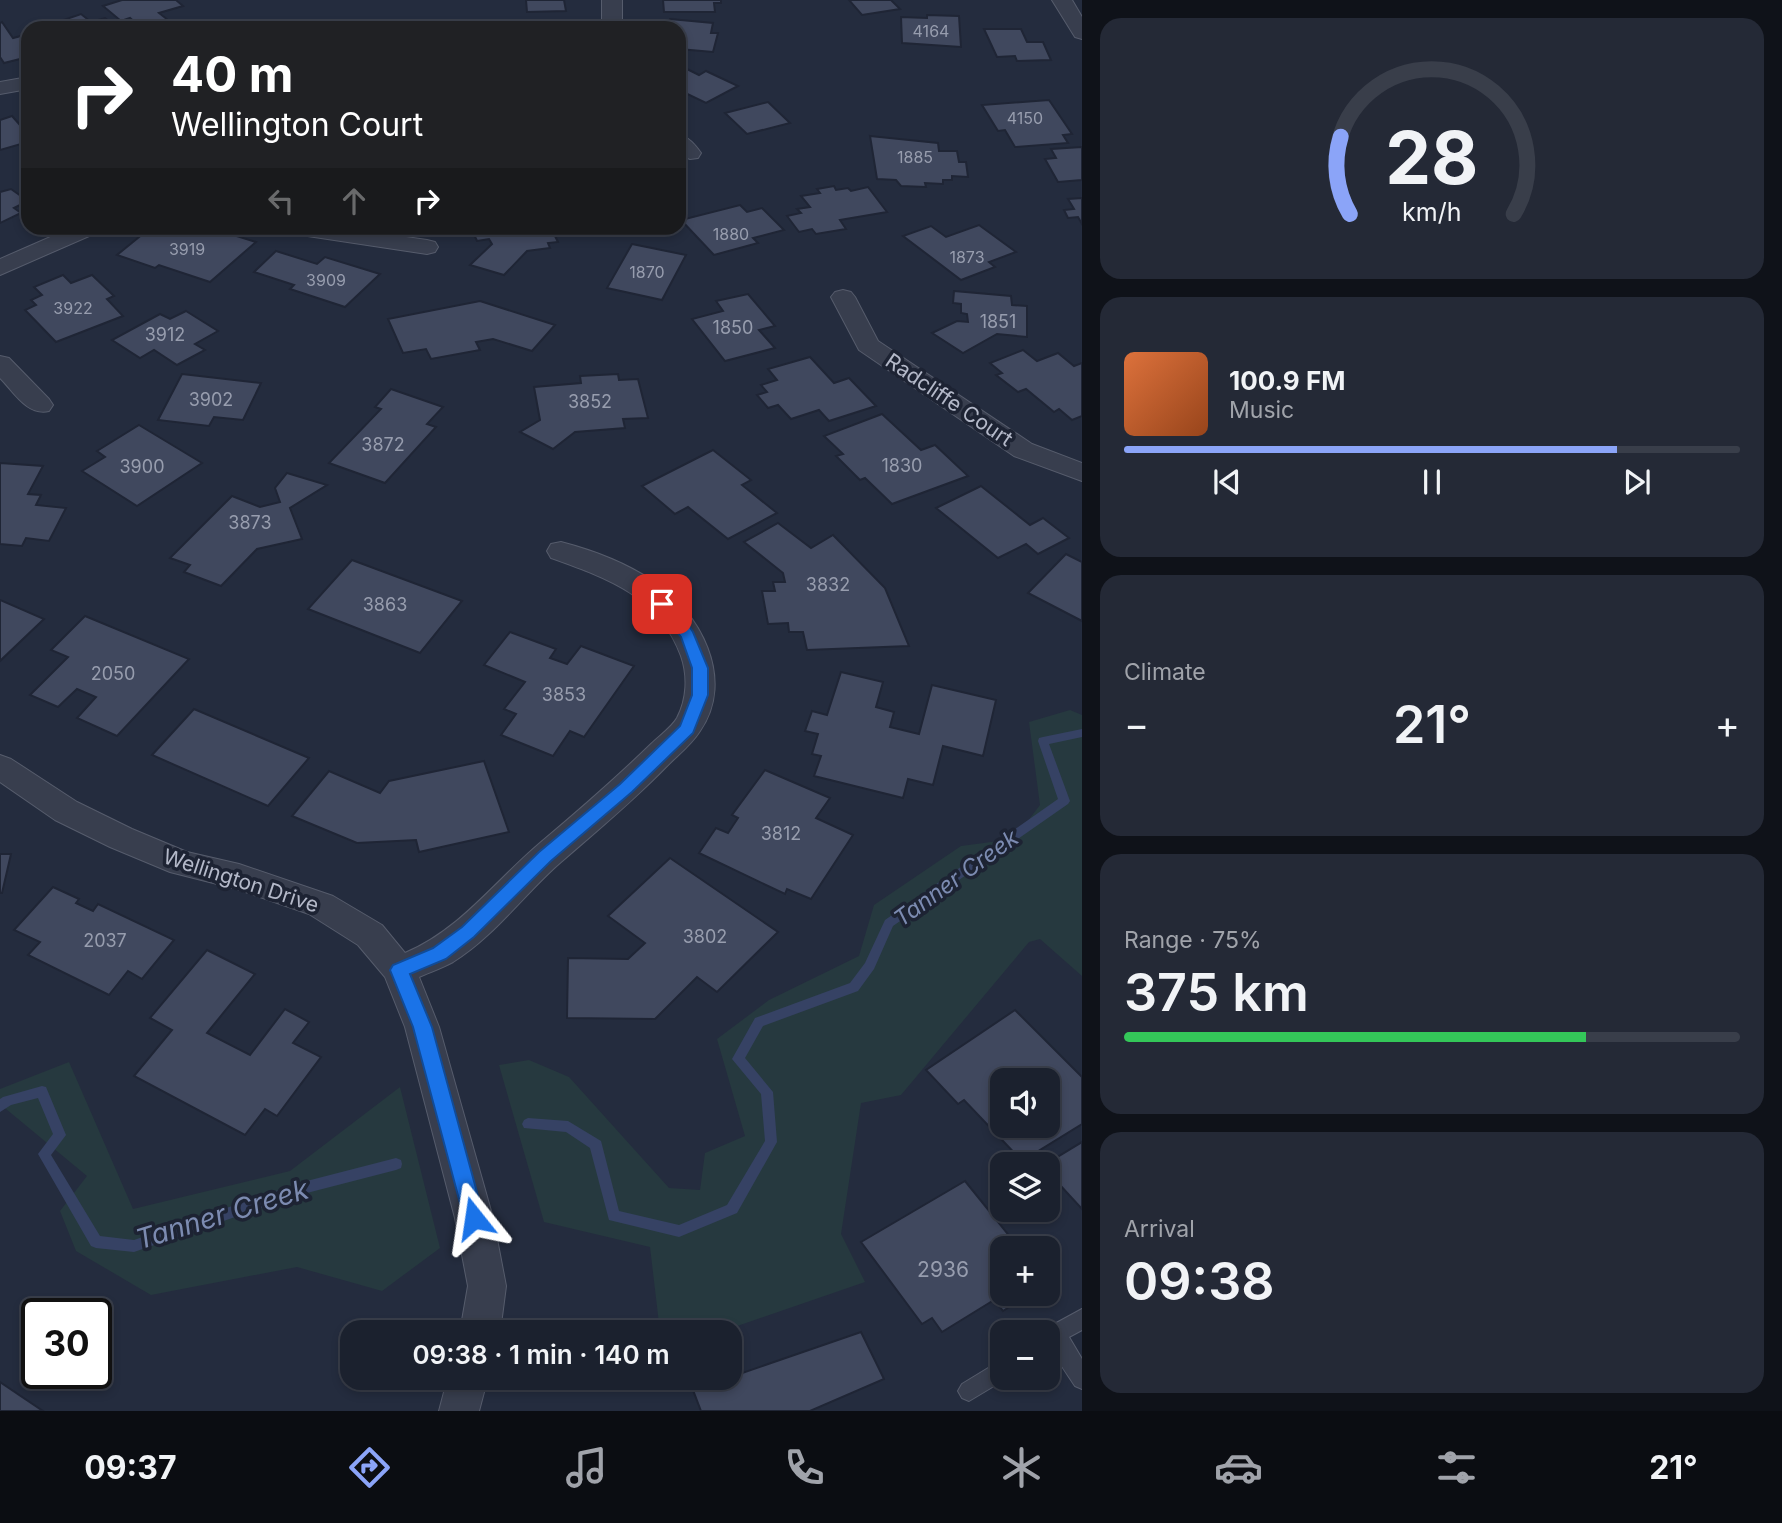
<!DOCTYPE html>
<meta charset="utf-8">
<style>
:root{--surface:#1b212e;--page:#242936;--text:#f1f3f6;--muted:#a0a3aa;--line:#393e4a;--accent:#8ba4f8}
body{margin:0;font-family:Inter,sans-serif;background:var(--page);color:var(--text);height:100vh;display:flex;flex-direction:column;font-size:26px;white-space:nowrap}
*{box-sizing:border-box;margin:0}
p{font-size:23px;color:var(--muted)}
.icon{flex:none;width:38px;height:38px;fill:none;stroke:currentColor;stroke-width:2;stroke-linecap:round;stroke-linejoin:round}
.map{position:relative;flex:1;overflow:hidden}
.side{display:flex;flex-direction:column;gap:18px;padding:18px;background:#0f1219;width:700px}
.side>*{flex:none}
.banner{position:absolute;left:21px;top:21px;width:665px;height:214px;border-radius:21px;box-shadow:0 4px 10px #0003,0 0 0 2px var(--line);background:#202124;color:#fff;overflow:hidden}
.fabs{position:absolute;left:990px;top:1068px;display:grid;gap:14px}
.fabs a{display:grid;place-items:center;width:70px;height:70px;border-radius:14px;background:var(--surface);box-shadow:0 4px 10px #0003,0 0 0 2px var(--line);font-size:35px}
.speed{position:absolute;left:21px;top:1298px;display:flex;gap:14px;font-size:35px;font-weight:700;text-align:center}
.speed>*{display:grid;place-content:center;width:91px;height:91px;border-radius:50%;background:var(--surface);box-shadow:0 4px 10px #0003,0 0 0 2px var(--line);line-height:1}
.speed .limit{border:4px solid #111;border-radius:10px;background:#fff;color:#111}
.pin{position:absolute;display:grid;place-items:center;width:60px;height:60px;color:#fff;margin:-30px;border-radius:14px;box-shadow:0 4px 10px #0006}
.me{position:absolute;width:77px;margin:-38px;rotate:345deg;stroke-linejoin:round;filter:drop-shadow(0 0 5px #0008)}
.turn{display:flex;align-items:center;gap:24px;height:147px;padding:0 35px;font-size:32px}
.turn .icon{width:91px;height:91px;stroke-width:2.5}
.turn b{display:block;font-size:49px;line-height:60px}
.lanes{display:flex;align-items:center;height:66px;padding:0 35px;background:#0003;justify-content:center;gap:35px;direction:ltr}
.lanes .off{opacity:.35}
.big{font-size:52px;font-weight:600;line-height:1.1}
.side .tile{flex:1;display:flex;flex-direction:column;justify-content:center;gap:10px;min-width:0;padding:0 24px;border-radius:21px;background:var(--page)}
.side .dial{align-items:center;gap:0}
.dial svg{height:182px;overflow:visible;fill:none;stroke:var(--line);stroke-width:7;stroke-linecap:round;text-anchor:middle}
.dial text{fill:var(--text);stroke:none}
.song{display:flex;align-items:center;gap:21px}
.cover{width:84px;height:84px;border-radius:10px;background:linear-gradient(135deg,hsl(20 70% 55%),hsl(20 70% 35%))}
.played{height:7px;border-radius:4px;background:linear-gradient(90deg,var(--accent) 80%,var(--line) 80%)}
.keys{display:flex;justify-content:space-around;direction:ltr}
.heat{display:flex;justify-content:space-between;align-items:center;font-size:38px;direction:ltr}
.charge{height:10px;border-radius:5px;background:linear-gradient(90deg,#34c759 75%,var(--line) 0)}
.trip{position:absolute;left:340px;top:1320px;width:402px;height:70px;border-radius:21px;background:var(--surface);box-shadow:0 4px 10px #0003,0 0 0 2px var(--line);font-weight:600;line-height:70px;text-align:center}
.dock{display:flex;height:112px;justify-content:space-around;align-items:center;background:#0b0d12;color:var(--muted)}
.dock .icon{width:49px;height:49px}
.dock .selected{color:var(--accent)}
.dock b{font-size:32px;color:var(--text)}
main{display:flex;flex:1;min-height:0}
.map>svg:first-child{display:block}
.green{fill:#26393f}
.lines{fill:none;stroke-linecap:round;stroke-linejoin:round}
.stream{fill:#364264;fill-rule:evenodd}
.building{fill:#40485e;stroke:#1f2535;stroke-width:2;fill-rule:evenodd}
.lane-casing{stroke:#565c6c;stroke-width:2}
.street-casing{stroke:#565c6c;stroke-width:2}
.lane{fill:#383e4e;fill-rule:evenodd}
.street{fill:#383e4e;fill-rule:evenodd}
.route{fill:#1a73e8;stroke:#114b97;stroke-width:2}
.labels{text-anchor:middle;stroke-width:7;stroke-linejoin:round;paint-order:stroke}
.far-number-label{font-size:16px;fill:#979dae}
.number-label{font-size:18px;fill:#979dae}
.street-label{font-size:21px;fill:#b4b9c9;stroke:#1d2333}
.near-number-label{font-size:21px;fill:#979dae}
.water-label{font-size:23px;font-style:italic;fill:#7c8bb1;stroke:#1d2333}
.near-water-label{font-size:28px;font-style:italic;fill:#7c8bb1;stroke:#1d2333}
</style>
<main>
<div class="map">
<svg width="1082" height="1411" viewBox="0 0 1082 1411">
<rect width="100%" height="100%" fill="#242c3e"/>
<g class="green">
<path d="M1070,710l12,5v261l-42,-37 -11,3 -128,153 -40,8 -20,131 24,48 -145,50h-60l-10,-85 -106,-25 -45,-157 30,-5 40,17 100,111 31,2 5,-37 40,-17 -28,-97 52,-39 90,-44 15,-51 87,-59 53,-7 26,-34 -11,-83z"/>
<path d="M69,1062l64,147 157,-38 110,-84 40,161 -58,43 -85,-24 -146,28 -75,-44 -16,-40 27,-35 -87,-72v-15z"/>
</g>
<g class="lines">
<g class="stream">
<path d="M1082,729v8l-33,7 21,57 -2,3 -175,122 -19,43 -16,22 -95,35 -18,32 28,34 4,50 -40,71 -58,24 -70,-17 -19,-72 -24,-16 -42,-4 -2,-4 2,-4 4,-2 40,3 33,20 18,70 60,14 48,-20 38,-64 -4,-47 -29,-35 23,-41 95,-35 15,-20 20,-43 173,-121 -20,-58 1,-3 4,-1z"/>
<path d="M42,1086l4,1 20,48 -15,20 49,81 34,4 165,-57 97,-25 5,2 1,4 -1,4 -5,2 -97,25 -165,57 -38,-4 -5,-2 -53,-92 15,-20 -15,-36 -27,7 -11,7v-13l3,-2z"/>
</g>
</g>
<g class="building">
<path d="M122,0h54l7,6 -24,7 9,7 -27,8 -11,-10 -9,3 -18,-15z"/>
<path d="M526,0h38l2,11 -39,1z"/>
<path d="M663,0h58v3h-7l1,9h-51z"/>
<path d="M849,0h42l9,9 -38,6z"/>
<path d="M81,14l10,8 14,-4 13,10 -75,-1z"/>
<path d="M927,15l32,1 2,31 -59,-4 -1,-26 26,1z"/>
<path d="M670,19l43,4 -2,10h7l-5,19 -34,-3v-21h-11z"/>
<path d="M2,22l11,16 8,-2 7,10v11l-24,6 -4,-6v-34z"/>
<path d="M984,29h37l6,13h16l8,18 -34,1 -2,-5 -18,1z"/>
<path d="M679,65l20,10 7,-4 32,15 -32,17 -27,-13z"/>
<path d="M1049,100l23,34 -9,1 5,8 -53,4 -10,-17 -7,1 -16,-26z"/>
<path d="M768,102l22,21 -43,11 -22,-21z"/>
<path d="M12,116l16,18v8l-28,8v-30z"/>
<path d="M870,136l68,7 1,8h18l2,11h7l2,15 -16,-1v4h-9v4l-18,-1 1,4 -25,-1 -5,-6 -19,-1z"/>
<path d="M1082,147v33l-24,2 -13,-23 11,-1 -5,-9z"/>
<path d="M834,186l2,4 12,-2 3,3 17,-4 19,25 -47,8 6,9 -30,5 -4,-5 -13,3 -12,-16 14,-3 -4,-4 13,-2 -9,-11 19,-3 -3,-4z"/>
<path d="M11,189l17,12 -14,7 7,5 -21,10v-31z"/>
<path d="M1082,198v26l-4,-7 -10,1 -4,-8 10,-1 -6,-10z"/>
<path d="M740,205l7,7 15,-4 22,22 -31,8 5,5 -44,12 -33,-35z"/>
<path d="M979,225l37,27 -27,10 6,5 -34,13 -58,-44 28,-10 15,11z"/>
<path d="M161,228h50l45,14 -46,40 -51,-17 -4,3 -38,-13 27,-22 7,2z"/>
<path d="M471,228h80l7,14 -10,1 2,5 -23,3 -23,24 -34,-10 22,-21 -3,-5 -12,2z"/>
<path d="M632,244l54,11 -24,45 -55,-12z"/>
<path d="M276,251l41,13 8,-7 55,17 -35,33 -55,-18 4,-4 -40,-13z"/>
<path d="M63,275l8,8 21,-8 22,21 -7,3 16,17 -67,26 -31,-32 11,-5 -5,-5 11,-5 -8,-8z"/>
<path d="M954,291l57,5 1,9 15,1v31l-30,-3 -34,19 -31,-20 25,-12 11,1 -1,-8 -6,-1v-9l-8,-1z"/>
<path d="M748,294l27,32 -16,4 16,18 -50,13 -33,-42 31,-8 -7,-10z"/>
<path d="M480,301l75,24 -23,26 -39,-12 -17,3 4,8 -49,9 -5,-10 -23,4 -15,-34z"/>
<path d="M186,311l32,20 -23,13 10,6 -28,15 -23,-15 -14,8 -28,-18 48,-26 10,5z"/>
<path d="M1023,350l14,11 21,-8 16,13 8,-3v53l-10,4 -13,-11 -5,3 -28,-23 -8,3 -22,-17 6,-2 -12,-10z"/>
<path d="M810,357l24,26 15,-5 27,28 -47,15 -10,-11 -28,9 -13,-14 -10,3 -11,-13 10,-3 -6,-7 16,-5 -9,-11z"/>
<path d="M182,374l79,9 -18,37 -29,-3 -5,9 -51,-6z"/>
<path d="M618,374l1,6 19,-1 10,39 -25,1 2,9 -50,4 -22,17 -33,-17 20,-12 -6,-33 47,-4 -1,-7z"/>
<path d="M391,389l52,18 -16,17 9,3 -51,56 -56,-20 52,-54 -6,-2z"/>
<path d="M882,414l39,36 14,-5 33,31 -76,28 -27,-26 -5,2 -24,-24 7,-2 -19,-18z"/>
<path d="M139,425l63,38 -65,43 -55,-35 23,-14 -8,-6z"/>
<path d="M713,450l38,30 -9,5 35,28 -49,26 -40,-32 -13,7 -33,-28z"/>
<path d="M0,463l43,3 -15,28 13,1 -5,10 30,3 -17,33 -23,-3 -4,8 -22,-2z"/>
<path d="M287,473l40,12 -37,23 12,31 -45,10 -36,37 -37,-14 6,-7 -20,-7 62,-62 28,11 20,-5 -5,-14z"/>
<path d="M981,486l49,39 13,-7 26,20 -31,16 -12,-10 -28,14 -62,-50z"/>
<path d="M778,523l33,25 22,-13 52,53 24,58 -102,4 -4,-18h-14l-1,-9 -20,1 -6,-33h13l-2,-9h12l-2,-9 -39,-31z"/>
<path d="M1066,554l16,8v59l-54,-28z"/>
<path d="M352,560l110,41 -42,52 -112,-44z"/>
<path d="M0,600l44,19 -44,42z"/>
<path d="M85,616l104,43 -72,77 -40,-18 19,-21 -19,-8 -19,18 -28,-12 38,-38 -17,-7z"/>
<path d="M510,632l46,17 -6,9 17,6 14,-18 53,20 -50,71 -14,-6 -17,25 -52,-21 15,-21 -12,-5 21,-27 -41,-17z"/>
<path d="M841,672l42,10 -7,25 18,5 -4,15 29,7 13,-49 64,15 -13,56 -40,-10 -10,39 -25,-6 -5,19 -89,-22 7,-20 -9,-2 6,-20 -13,-3 7,-20 15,4z"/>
<path d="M194,709l115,49 -41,48 -116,-51z"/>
<path d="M484,761l25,71 -90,20 -3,-12 -59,3 -65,-27 37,-45 51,22 9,-12z"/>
<path d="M765,770l65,28 -14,20 37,17 -42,64 -24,-10 -2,5 -86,-41 17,-25 12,5 10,-15 -6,-3z"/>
<path d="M0,854h11l-9,39h-2z"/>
<path d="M670,858l108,74 -61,60 -20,-15 -42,42 -88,-1 1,-60 60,1 17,-16 -37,-27z"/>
<path d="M53,887l26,12 -3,4 17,8 5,-7 76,36 -32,39 -14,-8 -19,24 -81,-40 12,-13 -26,-12z"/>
<path d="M207,950l48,24 -48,59 43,22 35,-46 24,13 -16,21 28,14 -44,59 -12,-7 -20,26 -111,-59 38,-46 -22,-12z"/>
<path d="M1015,1010l67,67v47l-60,37 -58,-61 -6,4 -32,-34zM1003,1080h45v45h-45z"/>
<path d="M1082,1142v67l-34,-37v-8h-2z"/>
<path d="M965,1181l54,67h-16v45h28l-28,18 -9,-11 -52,32 -10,-14 -10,6 -61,-82z"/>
<path d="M861,1332l23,47 -74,32h-109l-8,-21z"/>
<path d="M0,1382l43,29h-43z"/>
</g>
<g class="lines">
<defs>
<g id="lane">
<path d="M1082,1309v21l-13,7 13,22v30l-7,-3c-10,-16 -32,-43 -26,-59z"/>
<path d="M1003,1359v18h6l-40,24 -7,-3 -4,-7 4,-7z"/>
</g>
<g id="street">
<rect x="602" y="0" width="20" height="28"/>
<path d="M1052,0h20l10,17v22l-7,-2z"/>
<path d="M28,77v12l-28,5v-12z"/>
<path d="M679,135c10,2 16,10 22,18l-3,5 -8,1 -11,-5z"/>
<path d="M71,228h28l-3,5 -96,42v-16z"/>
<path d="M290,228h53l84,12 8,2 3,5 -3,5 -8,2 -126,-19 -8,-2z"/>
<path d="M843,290l8,2 4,5 23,44 154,103 50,19v18l-68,-25 -155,-106 -28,-53 4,-5z"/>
<path d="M0,356l9,2 40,41 4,6 -4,6c-22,5 -35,-19 -49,-33z"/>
<path d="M561,542c31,8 65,21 92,39 47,31 83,98 47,150 -8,13 -22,24 -33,35 -33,34 -69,64 -106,96 -36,31 -66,74 -108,100 -11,6 -23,10 -34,15l20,50 54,191 13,68 -6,46h-40l8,-46 -13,-68 -50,-191 -20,-50 -27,-32 -49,-31 -72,-25 -67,-17 -60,-25 -55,-27 -55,-38v-27l11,4 66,43 55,27 55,23 52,12 94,32 49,29 23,28c55,-23 90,-72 135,-110 38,-32 75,-64 111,-99 8,-8 20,-16 26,-26 10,-19 11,-42 4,-62 -22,-60 -74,-78 -130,-98l-4,-7 4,-7z"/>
<path d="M448,1377h40l-9,34h-40z"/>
</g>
</defs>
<use href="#lane" class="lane-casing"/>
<use href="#street" class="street-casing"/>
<use href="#lane" class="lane"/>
<use href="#street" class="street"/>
</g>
<path class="route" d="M662,598l16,11 15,23 15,36v27l-15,38 -61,59 -81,69 -77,76 -28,22 -36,15 22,53 52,191 -3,6 -7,3 -8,-3 -2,-6 -51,-191 -23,-57 3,-5 40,-17 29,-21 77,-75 81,-68 60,-58 12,-31v-27l-11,-31 -26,-33z"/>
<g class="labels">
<g class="far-number-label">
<text x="931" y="37">4164</text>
<text x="1025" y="124">4150</text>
<text x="915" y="163">1885</text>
<text x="731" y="240">1880</text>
<text x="187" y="255">3919</text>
<text x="967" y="263">1873</text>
<text x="647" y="278">1870</text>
<text x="326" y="286">3909</text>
<text x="73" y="314">3922</text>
</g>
<g class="number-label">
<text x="998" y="328">1851</text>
<text x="733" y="334">1850</text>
<text x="165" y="341">3912</text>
<text x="211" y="406">3902</text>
<text x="590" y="408">3852</text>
<text x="383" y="451">3872</text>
<text x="902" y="472">1830</text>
<text x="142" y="473">3900</text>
<text x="250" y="529">3873</text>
<text x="828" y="591">3832</text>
<text x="385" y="611">3863</text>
<text x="113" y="680">2050</text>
<text x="564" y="701">3853</text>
<text x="781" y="840">3812</text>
<text x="705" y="943">3802</text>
<text x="105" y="947">2037</text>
</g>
<g class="street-label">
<text transform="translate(949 400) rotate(34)" y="7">Radcliffe Court</text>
<text transform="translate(241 881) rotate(18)" y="7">Wellington Drive</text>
</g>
<g class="near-number-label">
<text x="943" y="1277">2936</text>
</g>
<g class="water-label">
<text transform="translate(956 878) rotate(-36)" y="8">Tanner Creek</text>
</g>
<g class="near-water-label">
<text transform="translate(222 1214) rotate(-17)" y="10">Tanner Creek</text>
</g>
</g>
</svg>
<div class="fabs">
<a><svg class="icon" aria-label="sound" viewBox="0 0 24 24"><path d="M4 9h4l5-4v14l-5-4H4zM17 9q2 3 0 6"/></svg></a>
<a><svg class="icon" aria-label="layers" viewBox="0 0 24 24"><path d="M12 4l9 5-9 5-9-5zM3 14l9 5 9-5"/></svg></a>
<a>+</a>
<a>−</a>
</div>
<div class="speed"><div class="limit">30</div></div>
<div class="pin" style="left:662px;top:604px;background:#d93025"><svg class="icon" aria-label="arrive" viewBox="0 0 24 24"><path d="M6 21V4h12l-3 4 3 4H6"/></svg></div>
<svg class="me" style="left:474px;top:1218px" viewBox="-20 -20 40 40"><path d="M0-17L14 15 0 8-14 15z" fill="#1a73e8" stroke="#fff" stroke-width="4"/></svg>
<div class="trip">09:38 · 1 min · 140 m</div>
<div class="banner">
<div class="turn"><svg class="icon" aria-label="right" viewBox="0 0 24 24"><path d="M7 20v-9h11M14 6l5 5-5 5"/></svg><div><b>40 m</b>Wellington Court</div></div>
<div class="lanes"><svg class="icon off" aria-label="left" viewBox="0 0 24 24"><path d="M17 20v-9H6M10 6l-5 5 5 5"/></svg><svg class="icon off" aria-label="ahead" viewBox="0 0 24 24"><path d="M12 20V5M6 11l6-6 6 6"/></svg><svg class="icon" aria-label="right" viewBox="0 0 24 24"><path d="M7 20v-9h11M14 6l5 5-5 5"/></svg></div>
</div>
</div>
<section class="side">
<div class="tile dial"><svg viewBox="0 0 100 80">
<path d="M14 69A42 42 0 1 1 86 69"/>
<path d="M14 69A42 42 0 0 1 10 35" stroke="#8ba4f8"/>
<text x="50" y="56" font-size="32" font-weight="700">28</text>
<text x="50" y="72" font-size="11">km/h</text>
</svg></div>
<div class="tile">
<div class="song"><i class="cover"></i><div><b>100.9 FM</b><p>Music</p></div></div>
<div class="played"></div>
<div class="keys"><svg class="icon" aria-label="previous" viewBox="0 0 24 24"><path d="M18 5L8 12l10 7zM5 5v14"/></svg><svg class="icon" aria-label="pause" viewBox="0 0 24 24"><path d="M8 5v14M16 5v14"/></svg><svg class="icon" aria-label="next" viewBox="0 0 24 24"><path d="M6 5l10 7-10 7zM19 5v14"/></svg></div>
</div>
<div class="tile"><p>Climate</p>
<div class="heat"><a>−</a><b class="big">21°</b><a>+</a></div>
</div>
<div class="tile"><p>Range · 75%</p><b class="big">375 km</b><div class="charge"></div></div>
<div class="tile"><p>Arrival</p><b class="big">09:38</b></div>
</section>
</main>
<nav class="dock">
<b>09:37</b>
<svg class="icon selected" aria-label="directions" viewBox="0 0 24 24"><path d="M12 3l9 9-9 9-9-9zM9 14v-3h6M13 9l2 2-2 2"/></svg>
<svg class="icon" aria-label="music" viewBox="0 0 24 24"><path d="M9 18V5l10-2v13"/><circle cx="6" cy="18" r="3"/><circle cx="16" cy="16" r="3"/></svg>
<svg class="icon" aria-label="phone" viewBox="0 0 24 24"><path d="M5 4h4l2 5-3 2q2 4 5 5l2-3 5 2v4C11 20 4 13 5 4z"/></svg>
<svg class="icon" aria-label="climate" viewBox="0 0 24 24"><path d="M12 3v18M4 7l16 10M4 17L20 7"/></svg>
<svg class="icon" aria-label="car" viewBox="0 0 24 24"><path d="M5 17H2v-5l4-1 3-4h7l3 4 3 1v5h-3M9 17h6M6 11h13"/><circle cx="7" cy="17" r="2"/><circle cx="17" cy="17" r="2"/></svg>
<svg class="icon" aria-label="filters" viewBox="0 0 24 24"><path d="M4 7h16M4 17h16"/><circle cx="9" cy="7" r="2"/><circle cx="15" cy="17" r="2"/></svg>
<b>21°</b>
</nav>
